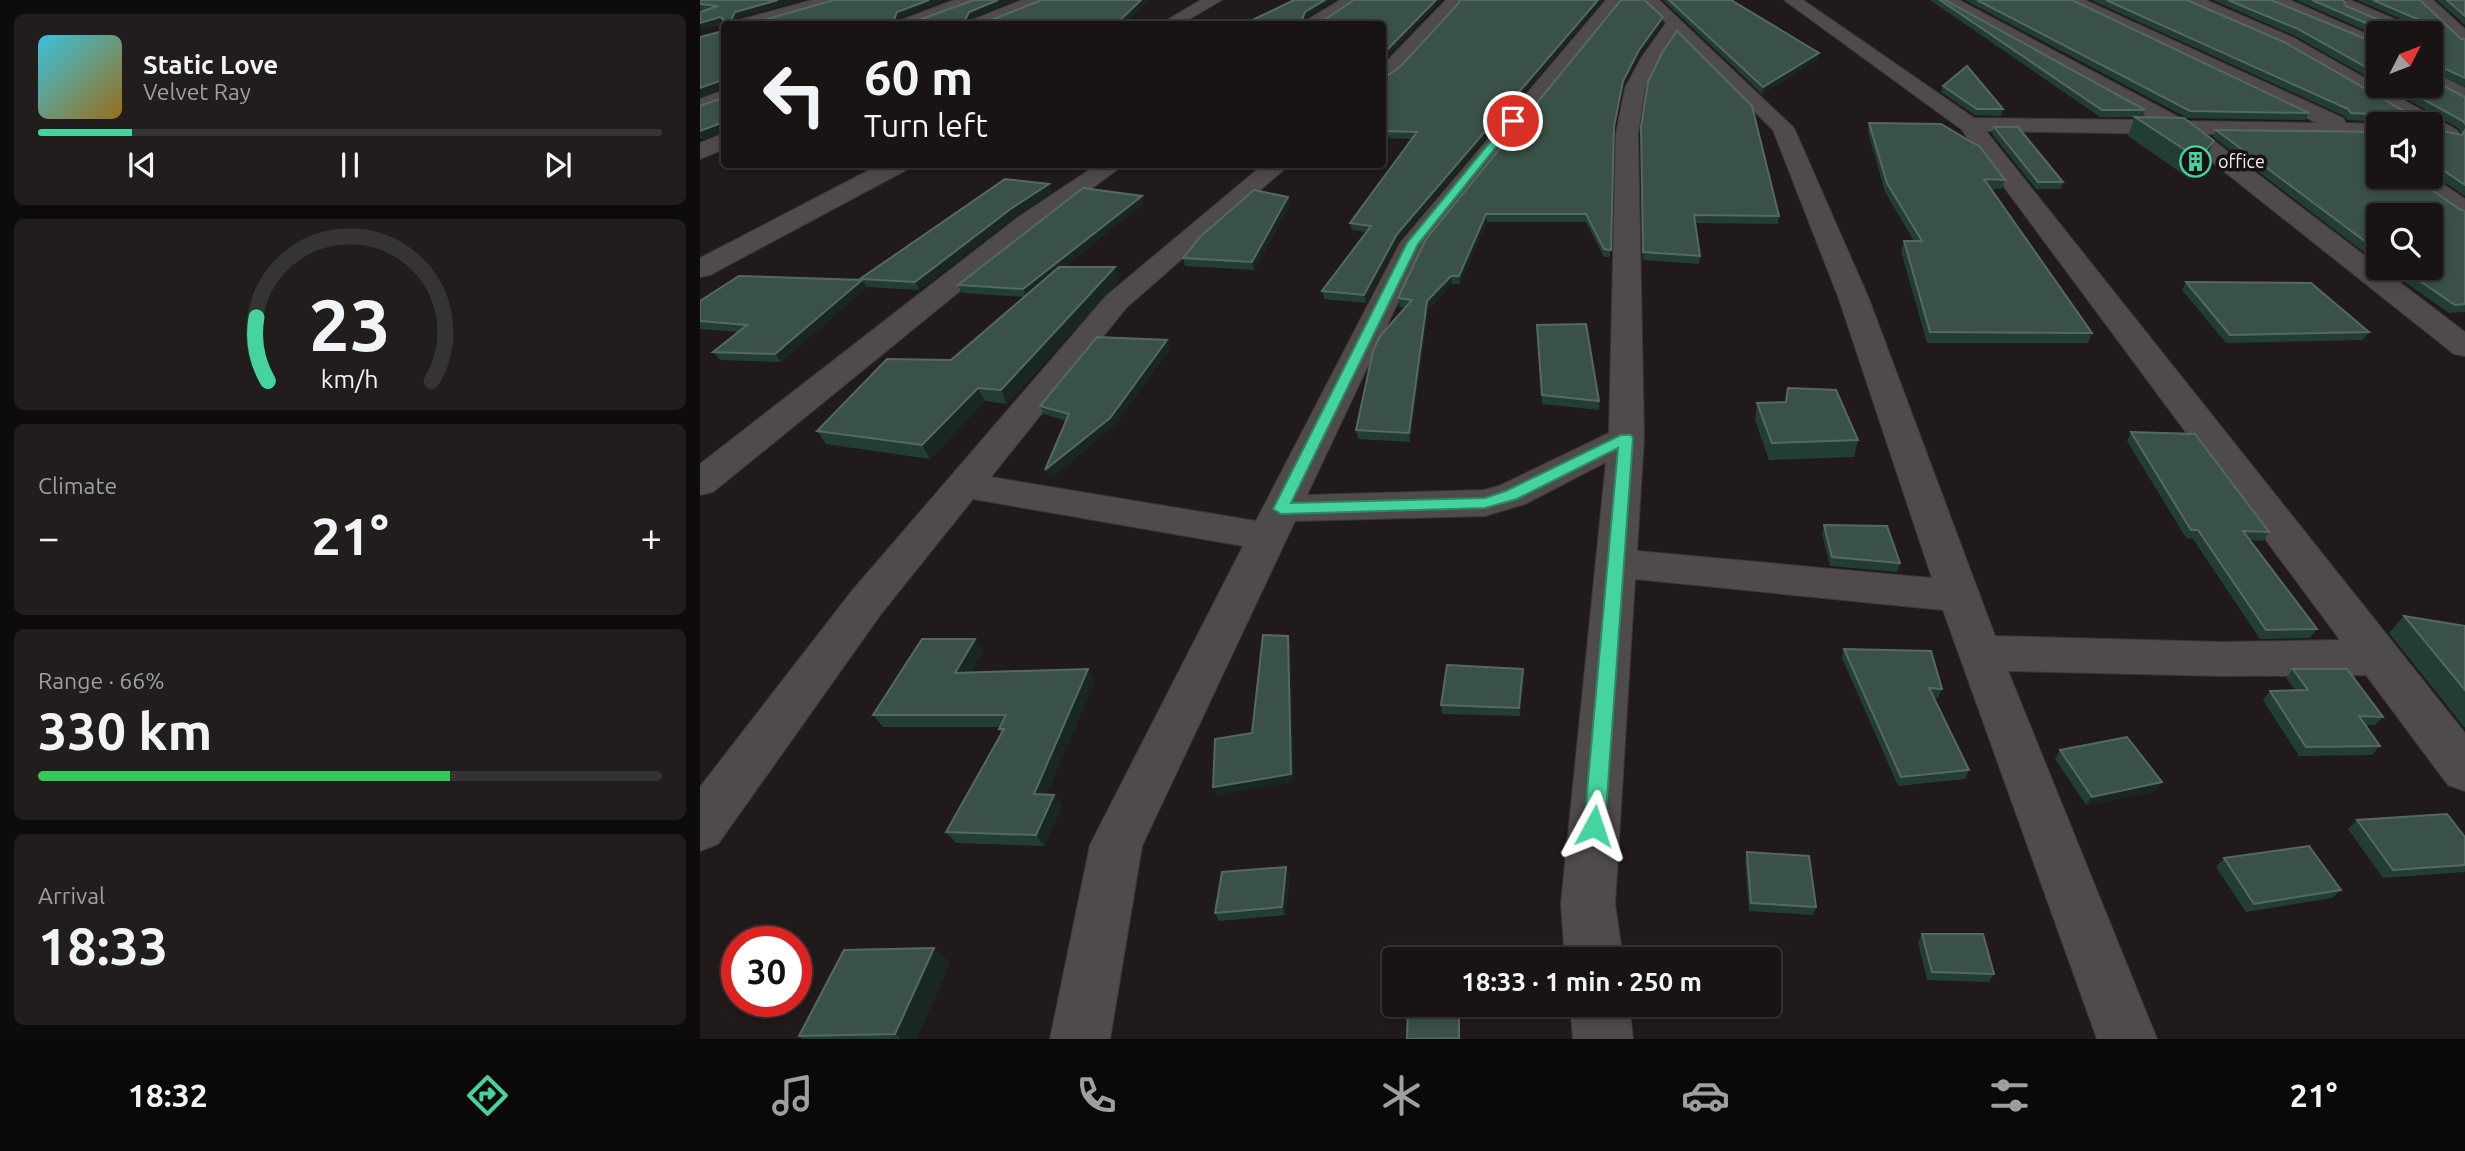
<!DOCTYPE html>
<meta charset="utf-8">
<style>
:root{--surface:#181414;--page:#211d1d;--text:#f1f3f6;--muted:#9f9ea0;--line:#363334;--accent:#45d49f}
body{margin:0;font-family:Ubuntu,sans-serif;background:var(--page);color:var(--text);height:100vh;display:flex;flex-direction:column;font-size:26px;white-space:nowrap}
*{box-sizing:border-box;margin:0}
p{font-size:23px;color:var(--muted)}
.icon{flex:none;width:38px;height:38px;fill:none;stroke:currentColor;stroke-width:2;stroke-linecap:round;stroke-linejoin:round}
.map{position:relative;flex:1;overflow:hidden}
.drawer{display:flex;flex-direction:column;gap:14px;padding:14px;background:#0d0b0b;width:700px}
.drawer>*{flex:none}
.top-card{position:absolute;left:21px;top:21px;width:665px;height:147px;border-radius:7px;box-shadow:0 4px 10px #0003,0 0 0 2px var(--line);background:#181414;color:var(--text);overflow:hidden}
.needle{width:46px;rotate:48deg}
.fabs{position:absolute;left:1666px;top:21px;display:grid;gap:14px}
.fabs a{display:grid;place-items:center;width:77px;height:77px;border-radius:7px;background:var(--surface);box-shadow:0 4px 10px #0003,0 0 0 2px var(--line);font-size:35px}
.speed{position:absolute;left:21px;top:926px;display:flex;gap:14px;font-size:35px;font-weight:700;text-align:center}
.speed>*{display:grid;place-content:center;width:91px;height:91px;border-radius:50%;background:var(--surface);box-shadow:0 4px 10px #0003,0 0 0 2px var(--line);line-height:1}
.speed .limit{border:10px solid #d22;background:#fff;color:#111}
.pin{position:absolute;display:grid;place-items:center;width:60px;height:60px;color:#fff;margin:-30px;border:4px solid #fff;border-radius:50%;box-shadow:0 2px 7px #0007}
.me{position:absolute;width:77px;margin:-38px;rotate:5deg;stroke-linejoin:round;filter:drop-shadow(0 0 5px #0008)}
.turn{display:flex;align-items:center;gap:24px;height:147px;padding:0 28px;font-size:32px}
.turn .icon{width:91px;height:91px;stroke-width:2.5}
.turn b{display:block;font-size:49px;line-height:60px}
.big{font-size:52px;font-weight:700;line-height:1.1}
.drawer .widget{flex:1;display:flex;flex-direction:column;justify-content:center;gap:10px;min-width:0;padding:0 24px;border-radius:10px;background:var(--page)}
.drawer .dial{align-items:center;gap:0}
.dial svg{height:182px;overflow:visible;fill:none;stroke:var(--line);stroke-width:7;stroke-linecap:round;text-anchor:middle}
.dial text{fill:var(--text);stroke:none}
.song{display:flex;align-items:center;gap:21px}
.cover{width:84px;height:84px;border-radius:10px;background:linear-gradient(135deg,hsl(190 70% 55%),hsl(40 70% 35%))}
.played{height:7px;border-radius:4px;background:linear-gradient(90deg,var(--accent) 15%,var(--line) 15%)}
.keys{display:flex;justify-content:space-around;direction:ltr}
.heat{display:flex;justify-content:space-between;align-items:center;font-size:38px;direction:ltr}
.charge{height:10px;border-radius:5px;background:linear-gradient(90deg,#34c759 66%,var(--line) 0)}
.trip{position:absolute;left:682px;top:947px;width:399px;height:70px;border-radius:7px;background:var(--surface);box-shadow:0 4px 10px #0003,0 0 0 2px var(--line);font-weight:700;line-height:70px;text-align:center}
.tab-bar{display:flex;height:112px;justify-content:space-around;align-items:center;background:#0a0808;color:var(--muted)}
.tab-bar .icon{width:49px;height:49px}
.tab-bar .selected{color:var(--accent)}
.tab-bar b{font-size:32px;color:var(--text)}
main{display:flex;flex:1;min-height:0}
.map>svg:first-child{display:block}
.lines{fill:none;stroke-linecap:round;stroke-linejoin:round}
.minor-casing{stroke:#3d3737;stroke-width:2}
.minor{fill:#4f4b4b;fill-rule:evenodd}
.wall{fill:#223e33}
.shaded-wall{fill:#182821}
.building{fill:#395147;stroke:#556960;stroke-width:2}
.route{fill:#45d49f;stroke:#2d8a67;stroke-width:2}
.labels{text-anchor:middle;stroke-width:7;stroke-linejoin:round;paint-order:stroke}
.far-poi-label{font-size:18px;fill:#f0ebeb;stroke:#171111;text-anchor:start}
</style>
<main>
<section class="drawer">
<div class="widget">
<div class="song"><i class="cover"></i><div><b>Static Love</b><p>Velvet Ray</p></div></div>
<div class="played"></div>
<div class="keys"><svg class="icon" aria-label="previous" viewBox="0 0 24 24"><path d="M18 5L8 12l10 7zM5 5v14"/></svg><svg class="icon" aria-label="pause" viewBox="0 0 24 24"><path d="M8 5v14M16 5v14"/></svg><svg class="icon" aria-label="next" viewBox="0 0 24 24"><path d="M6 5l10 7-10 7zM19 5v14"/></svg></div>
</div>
<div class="widget dial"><svg viewBox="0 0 100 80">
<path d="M14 69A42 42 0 1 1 86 69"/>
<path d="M14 69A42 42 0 0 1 9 41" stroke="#45d49f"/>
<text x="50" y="56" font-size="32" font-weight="700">23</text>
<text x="50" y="72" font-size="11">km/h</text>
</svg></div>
<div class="widget"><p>Climate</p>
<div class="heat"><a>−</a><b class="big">21°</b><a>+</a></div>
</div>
<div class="widget"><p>Range · 66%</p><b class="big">330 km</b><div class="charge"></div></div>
<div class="widget"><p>Arrival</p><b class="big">18:33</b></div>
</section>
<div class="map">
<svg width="1765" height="1039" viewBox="0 0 1765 1039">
<rect width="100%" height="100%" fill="#201a1a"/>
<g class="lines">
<defs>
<g id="minor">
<path d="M112,0h26l-2,4 -74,20h-26l3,-4z"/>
<path d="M254,0h23l-2,4 -54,20h-23l3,-4z"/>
<path d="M322,0h23l-2,4 -51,20h-23l3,-4z"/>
<path d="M501,0h21l-41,24h-21z"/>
<path d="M640,0h19l-35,24h-19l2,-4z"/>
<path d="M746,0h17c-13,17 -63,78 -81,83v-17z"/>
<path d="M906,0h17l-198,245 -118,250 177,-5 15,-4 110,-53 7,-299 9,-46 16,-30 25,-35 -25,-23h18l135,128 75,171 126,337 227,6 118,-2 -379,-511 -177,-129h19l171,118 179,2 -214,-120h20l227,121 131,2 -253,-123h21l258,118 3,5 35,1h-3v13l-173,-3 260,198v24l-11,-2 -277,-220 -191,-3 479,602v58l-17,-6 -82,-110 -144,1 -214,-5 149,368h-60l-154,-429 -308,-31 -20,325 8,55h-58l-4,-55 45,-442 -81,42 -40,12 -190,5 -153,325 -32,193h-60l40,-194 153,-299 -270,-47 -92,115 -163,230 -18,7v-64l151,-195 255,-296 158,-132h26l-164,144 -135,169 265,44 144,-278zM976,33l97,97 66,169 93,279 -295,-27 7,-113 -6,-304 7,-46 14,-30z"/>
<path d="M1484,0h22l88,38 163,92 3,5 -3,5c-11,2 -17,-1 -26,-6v-10h-16l-133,-78 -96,-42z"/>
<path d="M1568,0h22l88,39v12l-108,-47z"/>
<path d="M1650,0l68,29 3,4h-23l-54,-24 -2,-4 2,-4z"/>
<path d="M1715,0h18l32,29v15l-6,-1z"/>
<path d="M1731,71l34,17v15l-34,-18z"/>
<path d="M24,90v13l-24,9v-13z"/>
<path d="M24,133v16l-24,10v-16z"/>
<path d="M181,164h30l-3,5 -198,106 -10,2v-19z"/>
<path d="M398,164h27l-90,66 -322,262 -13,3v-31l317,-246z"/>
<path d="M1731,176l34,23v19l-9,-3 -52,-38z"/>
<path d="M870,1004h59l4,35h-60z"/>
</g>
</defs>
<use href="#minor" class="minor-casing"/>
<use href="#minor" class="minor"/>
</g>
<g class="wall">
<path d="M0,0h102l-64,17 -1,3 23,1 140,-3 -1,2h20l55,-20h41l-44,18 -1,2h21l51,-20h106l-24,24h-400v114l-2,-6 -19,7 -3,-1v-32l22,-8 1,-10 -23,9 23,-66v-8l-23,7v-18l4,-2h-4z"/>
<path d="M760,0h143l-205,241 -32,62 -42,-4 -2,-8 44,-59 -14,-2 -2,-7 62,-84 -30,-1v-61l8,-3 11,-8 57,-62z"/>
<path d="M963,0h68l87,59 -56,35z"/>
<path d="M1230,0h15l200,110 -2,7 62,43 -15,19 -62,-43 7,-19h-35z"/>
<path d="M1265,0h107l237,113 -4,7 -118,-2z"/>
<path d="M1391,0h96l97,42 134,77 14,1 2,9 27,6 1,-1 -4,-6 -74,-42h47v-53h-53v3l-82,-36h47l3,6 54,23h20l-1,-2 -62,-27h63l41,39h4v48l-32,-16 1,10 31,16v99l-33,-22h-1v-50h-49l1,-2 -35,-2 -4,-4z"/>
<path d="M1513,0h58l107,44v39l-83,-47z"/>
<path d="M1737,0h28v25z"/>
<path d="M963,17v6l-24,33 -17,32 -9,46 -3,123h-6l-18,-35h-99l-27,62h-8l-24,26 -18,132 -52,-3 -2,-9 49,-123h-6l-1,-9z"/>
<path d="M1243,86l60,23 -2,7 -26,-1 -34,-23z"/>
<path d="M1169,123l136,57 -3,9h-12l102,144 -4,10h-161l-26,-92 3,-10h10l-29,-49 -17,-60z"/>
<path d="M1294,127l69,55 -2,7h-25l-44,-55z"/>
<path d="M1516,130l162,47 87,34v101l-16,1 -64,-45h46l-53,-53v48l-165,-126z"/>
<path d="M941,134l138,82 -1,8 -83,-1 5,33 -1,8 -56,-4z"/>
<path d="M349,184l3,8 -36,24 -97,74 -52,-3 -86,75 -61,-2 -7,-8 25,-20 -38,-3v-28l160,-21z"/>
<path d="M588,197l2,8 -36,65 -69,-4 -2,-8z"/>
<path d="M444,203l-80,64h51l5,12 -113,125 -22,-3 -55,58 -104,-15 -9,-13 134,-71 73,-63 -62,-4 -4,-8z"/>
<path d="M1486,282l183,50 -6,8 -137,3 -44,-53z"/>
<path d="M837,325l62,76v9l-57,-6z"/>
<path d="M470,349l-56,77 -64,53 16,-58 -22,-7 -4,-8z"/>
<path d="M1088,388l70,52 -4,17 -85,3 -14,-40 2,-17 28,-1z"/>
<path d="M1431,432l138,100 -6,9 -13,-1 67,89 -7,9 -50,1 -67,-100 -7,-1 -59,-97z"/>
<path d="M1124,525l76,38 -3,9 -67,-6 -8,-32z"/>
<path d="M1704,616l61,10v101h-1l-75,-94z"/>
<path d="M275,639l8,12 -12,21 117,-3 7,12 -49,114h8l8,11 -18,40 -88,-3 -10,-11 55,-99 -2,-4 1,-2h-117l-10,-12z"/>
<path d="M1144,649l98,40 -4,9h-4l35,72 -4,9 -67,7 -56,-128z"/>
<path d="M823,669l1,9 -4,38 -78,-2 -1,-9z"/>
<path d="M1593,669l90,48 -8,8h-10l15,21 -8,9 -73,1 -36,-56 7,-9 25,-1 -9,-12z"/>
<path d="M1360,750l96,41 -70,14 -31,-46z"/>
<path d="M1657,820l108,17v35l-82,6 -35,-49z"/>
<path d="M1047,852l69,55 -3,8 -64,-4 -4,-51z"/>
<path d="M1524,858l117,32 -9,8 -86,14 -30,-45z"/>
<path d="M586,867l4,8 -5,40 -66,6 -4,-8z"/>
<path d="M1222,934l72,40 -5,8 -62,-2 -9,-38z"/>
<path d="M234,948l16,15 -34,76h-113l-4,-3z"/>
</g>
<g class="shaded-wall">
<path d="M78,0h24l-64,17 -3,7 -4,-4 4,-8z"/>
<path d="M229,0h18l-47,18 -3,6 -3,-4 3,-8z"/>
<path d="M298,0h17l-44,18 -3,6 -3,-4 4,-8z"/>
<path d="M441,0h7l-24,24h-8z"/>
<path d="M625,0h10l-29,18 -2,6 -2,-4 3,-8z"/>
<path d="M736,0h6l-60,62v-7z"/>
<path d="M898,0h5l-205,241 -32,62 -2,-8 33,-61z"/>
<path d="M20,17l3,5 -23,8v-7z"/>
<path d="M963,17v6l-24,33 -17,32 -9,46 1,-7 9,-46 16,-31z"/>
<path d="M1119,53l-1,6 -56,35 1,-7z"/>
<path d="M19,81l4,7 -23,9v-9z"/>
<path d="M21,123l3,8 -21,8 -3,-5v-3z"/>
<path d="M1514,141l-9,19 -15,19 9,-20z"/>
<path d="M349,184l3,8 -36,24 -97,74 -4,-8 97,-74z"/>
<path d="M442,196l2,7 -118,94 -3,-8z"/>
<path d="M588,197l2,8 -36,65 -2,-8z"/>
<path d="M786,214l1,8 -27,62 -1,-8z"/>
<path d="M415,267l5,12 -113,125 -6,-14z"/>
<path d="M751,276l1,8 -24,26 -18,132 -1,-9 18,-132z"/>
<path d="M162,280l5,8 -86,74 -6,-8z"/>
<path d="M467,340l3,9 -56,77 -64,53 -5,-9z"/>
<path d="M278,388l7,13 -55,58 -8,-14z"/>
<path d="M588,636l3,9 3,137 -77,14 -4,-9 78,-13z"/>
<path d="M275,639l8,12 -20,34 -8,-12z"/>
<path d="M388,669l7,12 -53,125 -8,-12z"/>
<path d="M823,669l1,9 -4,38 -1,-8z"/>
<path d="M1462,782l-6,9 -70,14 6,-8z"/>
<path d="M354,795l8,11 -18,40 -8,-11z"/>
<path d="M586,867l4,8 -5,40 -3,-8z"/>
<path d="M234,948l16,15 -34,76h-15l-6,-5z"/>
<path d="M759,1004h2l-1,35h-1z"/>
</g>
<g class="building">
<path d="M0,0h78l-43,12 -4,8 29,1 74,-21h95l-32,12 -3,8h25l55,-20h24l-29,12 -4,8h26l51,-20h99l-25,24h-392v111h-2l-1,-12 -21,8v-25l22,-8 1,-15 -4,-2 -19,7v-51l23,-6v-12l-3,-2 -20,6v-11l18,-6 -18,-2z"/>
<path d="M594,0h31l-20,12 -3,8h22l30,-20h82l-54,55v-31h-138z"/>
<path d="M760,0h138l-201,234 -33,61 -42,-4 49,-65 -21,-3 67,-91 -35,-1v-54l8,-3 11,-8 57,-62z"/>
<path d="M921,0h23l19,17 -24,33 -16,31 -9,46 -3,123 -7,-1 -18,-35h-100l-27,62h-8l-24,25 -18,132 -53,-3 17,-79 7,-15 32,-36 -14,-2 28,-59z"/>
<path d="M969,0h62l88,53 -56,34z"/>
<path d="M1240,0h5l200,110h-43z"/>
<path d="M1277,0h95l237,113 -119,-2z"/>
<path d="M1406,0h81l97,42 134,77 14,1 2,9 28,6 3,-5v55l-28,-19 -6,1v-43h-47l3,-9 -36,-2 -3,-4z"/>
<path d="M1528,0h43l107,44v30l-80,-45z"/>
<path d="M1612,0h31l3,6 54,23h26l-4,-8 -49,-21h47l41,39h4v39l-32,-15 1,18 31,16v27l-2,-3 -64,-35h32v-53h-49v-3z"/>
<path d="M1747,0h18v16z"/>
<path d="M977,31l75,75 27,110 -85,-1 6,41 -57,-4 -2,-125 7,-45 14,-29z"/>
<path d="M1267,66l36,43h-26l-34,-23z"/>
<path d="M1435,117l49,1 30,23 -15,18z"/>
<path d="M1169,123l72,1 39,23 25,33 -21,-1 108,154 -162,-1 -26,-91h18l-35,-58z"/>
<path d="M1294,127h24l45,55h-25z"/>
<path d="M1516,130l162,2v45h36l45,32 6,2v93l-10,1 -54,-37h30v-53h-53v36z"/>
<path d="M305,179l44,5 -37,24 -97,74 -55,-3z"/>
<path d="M383,188l59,8 -119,93 -65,-4z"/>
<path d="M554,190l34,7 -36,65 -69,-4 17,-21z"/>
<path d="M359,267h56l-114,123 -23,-2 -56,57 -105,-14 70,-72 64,1z"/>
<path d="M39,276l123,4 -87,74 -62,-2 34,-27 -47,-4v-20z"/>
<path d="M1486,282l125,1 58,49 -139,3z"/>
<path d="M886,324l13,77 -57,-6 -5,-70z"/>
<path d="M397,337l70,3 -57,78 -65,52 24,-56 -29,-8z"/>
<path d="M1088,388l48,2 22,50 -86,3 -15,-40 29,-1z"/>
<path d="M1431,432l64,2 74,98 -26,-1 74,98 -51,1 -68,-100h-7z"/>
<path d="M1124,525l63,1 13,37 -68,-6z"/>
<path d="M1704,616l61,10v64z"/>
<path d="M563,635l25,1 3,138 -78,13 2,-48 37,-6z"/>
<path d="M222,639h53l-20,34 133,-4 -54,125 20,1 -18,40 -90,-3 58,-103h-5l7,-14h-133z"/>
<path d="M1144,649l87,2 11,38 -13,-1 40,82 -68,7z"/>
<path d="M747,665l76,4 -4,39 -78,-3z"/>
<path d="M1593,669h54l36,48 -24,-1 21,30 -74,1 -36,-56 38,-1z"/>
<path d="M1427,737l35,45 -70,15 -32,-47z"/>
<path d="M1747,814l18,23v28l-72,5 -36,-50z"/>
<path d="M1609,846l32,44 -87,14 -30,-46z"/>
<path d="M1047,852l62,4 7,51 -65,-4z"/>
<path d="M586,867l-4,40 -67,6 7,-41z"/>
<path d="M1222,934h61l11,40 -62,-2z"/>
<path d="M234,948l-39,86 -96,2 45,-86z"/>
<path d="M708,1004h51v34l-52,1z"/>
</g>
<path class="route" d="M809,119l8,2 -99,123 -127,259 194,-5 21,-7 115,-56h10l2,3 -28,388 -3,7 -8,2 -7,-2 -3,-7 34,-378 -101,51 -32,9 -204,6 -8,-5 134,-266z"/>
<defs>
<symbol id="building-ring" viewBox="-11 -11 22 22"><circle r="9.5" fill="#171111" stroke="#45d49f" stroke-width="1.5"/><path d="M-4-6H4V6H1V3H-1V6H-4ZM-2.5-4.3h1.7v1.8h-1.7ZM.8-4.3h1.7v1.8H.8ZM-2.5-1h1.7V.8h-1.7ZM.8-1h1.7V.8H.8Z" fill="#45d49f"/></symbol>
</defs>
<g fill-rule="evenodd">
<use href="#building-ring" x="1478" y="144" width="35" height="35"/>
</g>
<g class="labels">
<g class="far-poi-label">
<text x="1518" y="168">office</text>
</g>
</g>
</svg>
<div class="fabs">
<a><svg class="needle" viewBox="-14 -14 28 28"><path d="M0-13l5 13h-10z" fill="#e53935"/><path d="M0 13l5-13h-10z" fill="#9f9ea0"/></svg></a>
<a><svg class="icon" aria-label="sound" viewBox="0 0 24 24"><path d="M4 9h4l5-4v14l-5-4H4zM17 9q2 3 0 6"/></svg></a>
<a><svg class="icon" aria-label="search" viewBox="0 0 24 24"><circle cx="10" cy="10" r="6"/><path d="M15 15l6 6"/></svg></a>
</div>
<div class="speed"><div class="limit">30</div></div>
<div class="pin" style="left:813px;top:121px;background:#d93025"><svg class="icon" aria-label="arrive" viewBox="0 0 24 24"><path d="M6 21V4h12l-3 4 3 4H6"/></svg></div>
<svg class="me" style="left:894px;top:826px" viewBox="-20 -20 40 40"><path d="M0-17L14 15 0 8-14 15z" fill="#45d49f" stroke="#fff" stroke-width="4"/></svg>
<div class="trip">18:33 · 1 min · 250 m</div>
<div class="top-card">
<div class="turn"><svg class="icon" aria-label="left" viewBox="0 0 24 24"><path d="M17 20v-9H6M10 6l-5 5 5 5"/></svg><div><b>60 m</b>Turn left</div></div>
</div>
</div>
</main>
<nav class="tab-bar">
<b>18:32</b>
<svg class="icon selected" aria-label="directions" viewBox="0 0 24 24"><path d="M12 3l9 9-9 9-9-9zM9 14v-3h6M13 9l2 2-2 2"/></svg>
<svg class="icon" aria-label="music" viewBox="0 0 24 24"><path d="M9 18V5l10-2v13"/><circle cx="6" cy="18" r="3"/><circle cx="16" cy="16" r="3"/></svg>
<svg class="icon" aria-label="phone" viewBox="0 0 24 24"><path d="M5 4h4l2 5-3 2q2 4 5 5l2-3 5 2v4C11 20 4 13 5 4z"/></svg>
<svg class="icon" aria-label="climate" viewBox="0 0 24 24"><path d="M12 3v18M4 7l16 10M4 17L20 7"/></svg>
<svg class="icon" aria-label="car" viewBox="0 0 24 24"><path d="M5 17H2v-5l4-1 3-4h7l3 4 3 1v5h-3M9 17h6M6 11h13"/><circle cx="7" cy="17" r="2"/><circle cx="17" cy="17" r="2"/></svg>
<svg class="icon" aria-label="filters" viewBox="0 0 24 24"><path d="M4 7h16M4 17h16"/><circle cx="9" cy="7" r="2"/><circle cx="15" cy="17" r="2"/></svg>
<b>21°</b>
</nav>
